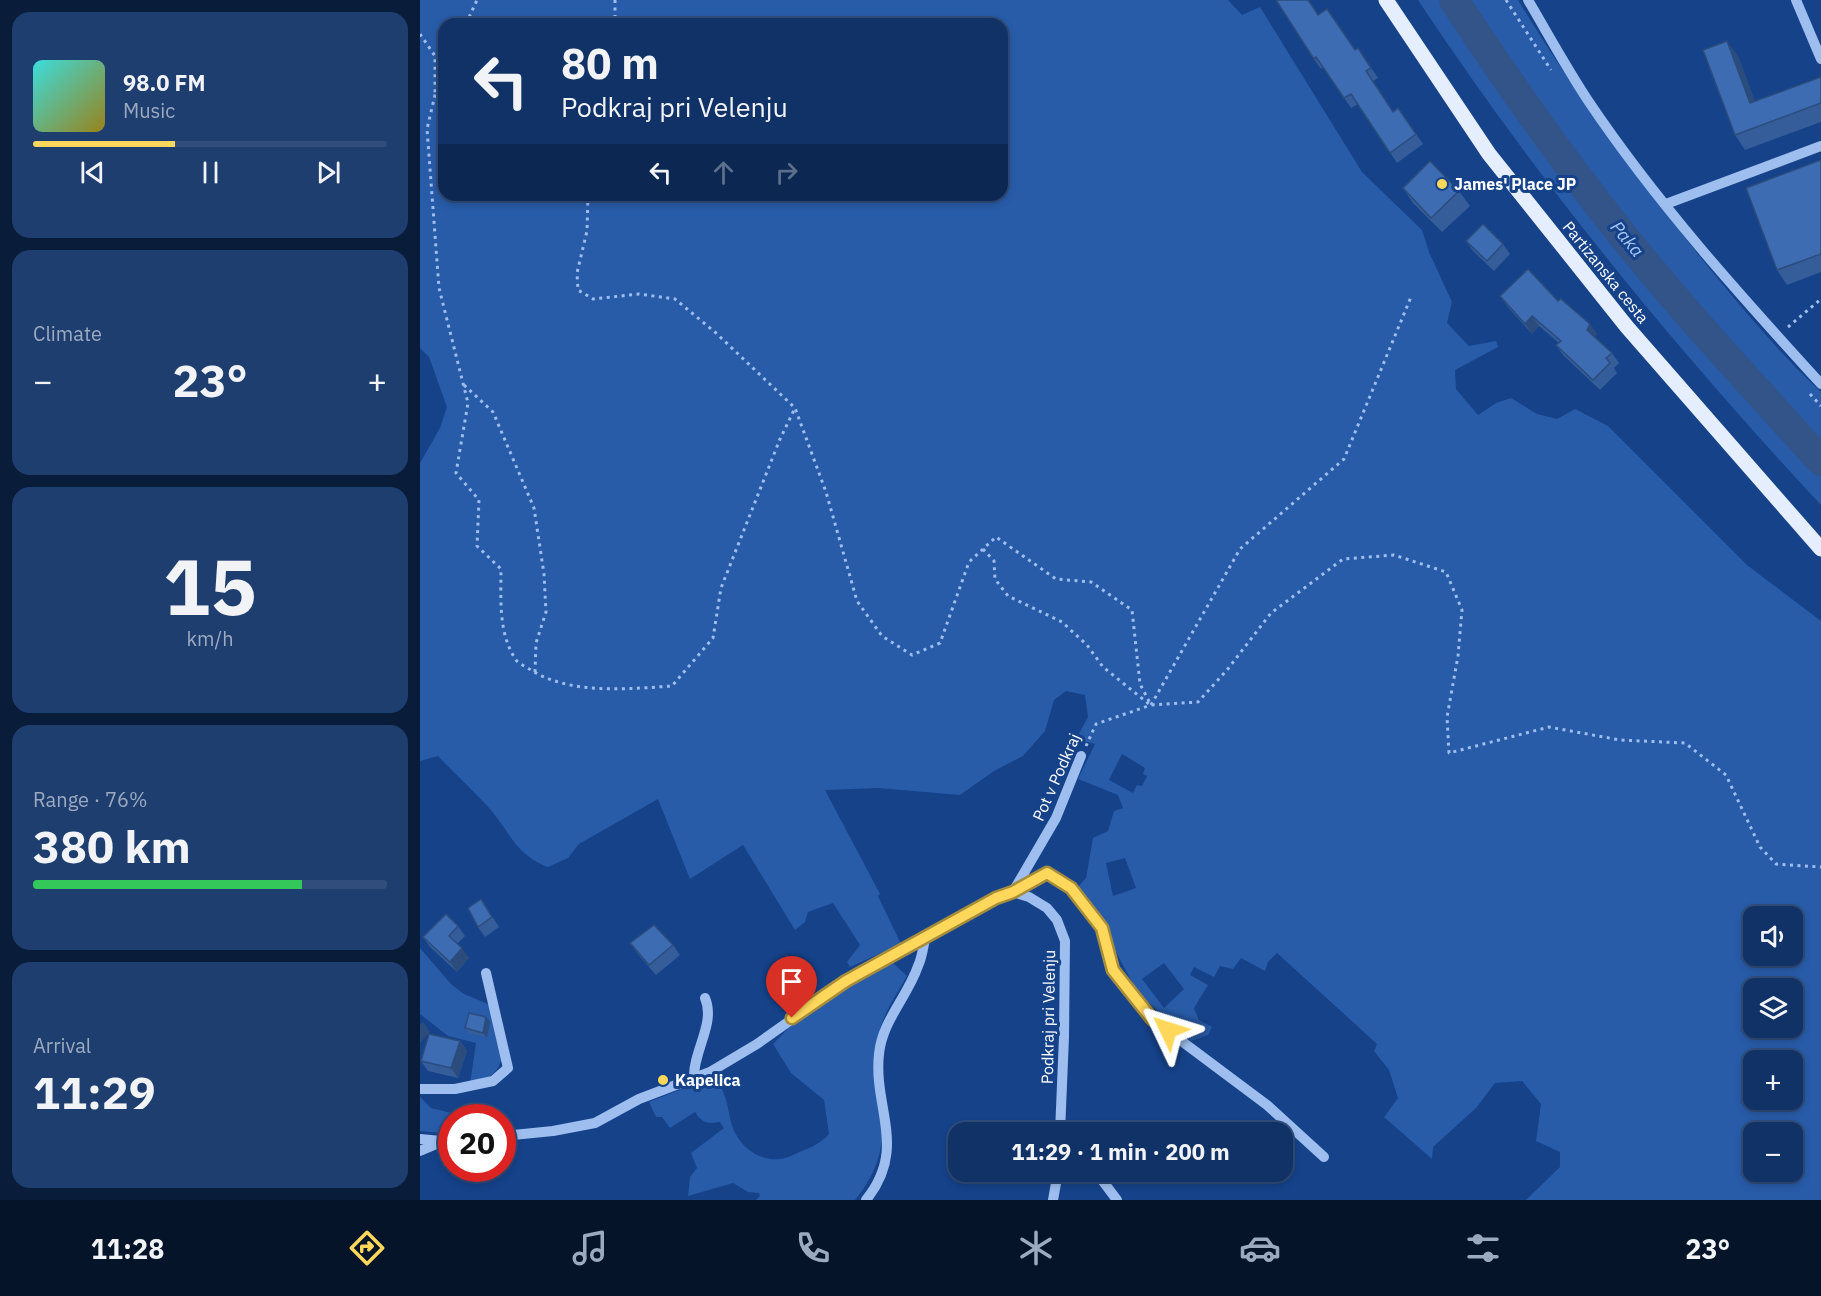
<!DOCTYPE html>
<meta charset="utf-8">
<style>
:root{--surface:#103267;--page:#1e3e70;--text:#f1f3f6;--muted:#9caac0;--line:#304d7b;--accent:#ffd85b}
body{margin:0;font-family:"IBM Plex Sans",sans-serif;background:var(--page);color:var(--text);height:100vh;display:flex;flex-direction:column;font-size:22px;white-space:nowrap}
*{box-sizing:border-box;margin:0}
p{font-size:20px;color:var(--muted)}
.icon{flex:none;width:33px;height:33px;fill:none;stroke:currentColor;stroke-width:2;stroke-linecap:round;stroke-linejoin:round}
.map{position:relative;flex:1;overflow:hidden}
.panel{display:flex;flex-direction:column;gap:12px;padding:12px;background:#091c39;width:420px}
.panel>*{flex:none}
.guide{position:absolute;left:18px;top:18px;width:570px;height:183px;border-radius:18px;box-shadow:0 3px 9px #0003,0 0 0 2px var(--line);background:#103267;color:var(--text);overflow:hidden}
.controls{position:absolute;left:1323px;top:906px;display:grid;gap:12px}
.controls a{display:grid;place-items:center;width:60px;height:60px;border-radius:12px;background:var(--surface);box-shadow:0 3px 9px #0003,0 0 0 2px var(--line);font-size:30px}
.speed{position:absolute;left:18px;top:1104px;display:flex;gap:12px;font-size:30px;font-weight:700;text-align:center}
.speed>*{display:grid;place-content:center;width:78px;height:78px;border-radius:50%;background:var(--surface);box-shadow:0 3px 9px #0003,0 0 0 2px var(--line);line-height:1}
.speed .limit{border:9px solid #d22;background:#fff;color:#111}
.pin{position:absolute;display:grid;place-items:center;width:51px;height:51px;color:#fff;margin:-62px -26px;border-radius:50% 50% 50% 0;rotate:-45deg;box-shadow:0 0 6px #0007}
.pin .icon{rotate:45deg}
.me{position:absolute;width:66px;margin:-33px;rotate:311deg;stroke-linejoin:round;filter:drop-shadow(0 0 4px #0008)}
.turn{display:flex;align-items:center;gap:21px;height:126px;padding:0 24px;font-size:27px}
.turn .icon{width:78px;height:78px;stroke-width:2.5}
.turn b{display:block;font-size:42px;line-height:51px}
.lanes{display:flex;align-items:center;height:57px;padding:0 24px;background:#0003;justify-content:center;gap:30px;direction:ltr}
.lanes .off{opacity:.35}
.big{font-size:45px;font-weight:700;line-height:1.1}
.panel .widget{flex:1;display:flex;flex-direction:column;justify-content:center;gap:9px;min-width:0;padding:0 21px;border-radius:18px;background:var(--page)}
.panel .dial{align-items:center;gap:0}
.dial b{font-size:78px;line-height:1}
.song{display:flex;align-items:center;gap:18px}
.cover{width:72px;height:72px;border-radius:9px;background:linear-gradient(135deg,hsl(180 70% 55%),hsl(50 70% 35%))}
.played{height:6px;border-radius:3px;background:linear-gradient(90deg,var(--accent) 40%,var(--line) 40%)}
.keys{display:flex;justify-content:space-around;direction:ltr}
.heat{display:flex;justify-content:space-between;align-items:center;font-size:33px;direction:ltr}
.charge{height:9px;border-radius:4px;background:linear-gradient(90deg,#34c759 76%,var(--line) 0)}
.trip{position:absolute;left:528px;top:1122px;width:345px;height:60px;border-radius:18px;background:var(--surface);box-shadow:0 3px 9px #0003,0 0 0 2px var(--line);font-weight:700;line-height:60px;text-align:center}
.dock{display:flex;height:96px;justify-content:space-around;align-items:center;background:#061429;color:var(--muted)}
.dock .icon{width:42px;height:42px}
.dock .on{color:var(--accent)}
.dock b{font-size:27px;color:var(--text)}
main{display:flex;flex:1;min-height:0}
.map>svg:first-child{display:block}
.green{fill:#285ba8;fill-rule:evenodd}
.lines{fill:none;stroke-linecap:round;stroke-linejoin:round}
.river{stroke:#335489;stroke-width:30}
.path{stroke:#9dbeef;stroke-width:3;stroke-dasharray:3 4.5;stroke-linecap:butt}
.minor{stroke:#9dbeef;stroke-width:10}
.major{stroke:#e5eeff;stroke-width:15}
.wall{fill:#345d99}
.shaded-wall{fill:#2b4c7d}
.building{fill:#3d6cb2;stroke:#2b4c7d;stroke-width:1.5}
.route-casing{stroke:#a68c3b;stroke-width:15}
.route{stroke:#ffd85b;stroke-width:10}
.poi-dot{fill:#ffd85b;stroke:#154289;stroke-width:2}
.labels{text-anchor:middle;stroke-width:6;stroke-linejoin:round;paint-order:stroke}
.poi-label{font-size:16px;font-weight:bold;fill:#fff;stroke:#154289;text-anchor:start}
.street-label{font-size:16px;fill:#fff;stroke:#154289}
.water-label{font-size:18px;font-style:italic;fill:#a9c8f6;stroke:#154289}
</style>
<main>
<section class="panel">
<div class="widget">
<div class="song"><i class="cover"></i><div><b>98.0 FM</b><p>Music</p></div></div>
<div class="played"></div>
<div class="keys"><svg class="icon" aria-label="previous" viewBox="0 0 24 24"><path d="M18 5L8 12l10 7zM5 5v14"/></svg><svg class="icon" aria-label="pause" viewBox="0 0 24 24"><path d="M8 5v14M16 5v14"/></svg><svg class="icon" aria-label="next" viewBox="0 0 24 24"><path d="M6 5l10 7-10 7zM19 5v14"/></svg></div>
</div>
<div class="widget"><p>Climate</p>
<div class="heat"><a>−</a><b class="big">23°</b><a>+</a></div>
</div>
<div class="widget dial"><b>15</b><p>km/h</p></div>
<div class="widget"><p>Range · 76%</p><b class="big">380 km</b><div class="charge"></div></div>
<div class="widget"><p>Arrival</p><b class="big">11:29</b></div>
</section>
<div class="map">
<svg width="1401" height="1200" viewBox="0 0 1401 1200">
<rect width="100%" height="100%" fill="#154289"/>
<g class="green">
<path d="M0,0h808l14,15 18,-8 102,165 60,58 7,22 23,50 -5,21 22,23 27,-5 2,6 -43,23 1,19 22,26 18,-12 15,-5 26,16 20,5 18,-10 33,17 139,139 74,56v579h-295l34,-33v-15l-24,-11 5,-37 -19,-23 -27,2 -19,25 -43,39 -1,12 -48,-42 14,-19 -9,-28 -15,-19 3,-7 -100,-91 -9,9 -3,9 -24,-13 -8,11 -13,-3 -6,11 -20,-10 -4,8 18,10 -14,23 5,12 13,7 -4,8 -17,6 -53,-48 -52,-97 -9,-8 9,-10 7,-40 15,-7 6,-20 9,-3 -5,-13 -40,-16 17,-35 -19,-5 12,-22 -3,-22 -19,-4 -12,9 -9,31 -22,25 -29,15 -34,24 -82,-7 -53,2 55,104 -2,2 23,48 -51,23 -3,-5 13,-17 -27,-42 -25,9 -3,10 -10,8 -52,-85 -53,34 -32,-80 -79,45 -11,14 -20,9c-33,-13 -36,-32 -58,-58 -16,-18 -35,-35 -52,-53l-18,5v-298l20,-35 7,-21 -18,-50 -9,-9zM24,24h558v171h-558zM702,754l23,14 -2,6 4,2 -5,10 -5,-1 -4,8 -24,-13zM705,858l11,30 -23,8 -7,-33zM1334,916h38v40h-38zM744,963l20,26 -20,19 -22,-29zM1334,988h38v40h-38zM1334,1060h38v40h-38zM1334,1132h38v40h-38z"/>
<path d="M998,0h28c67,105 141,205 221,300 50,59 103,115 154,173v32c-147,-158 -284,-325 -403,-505z"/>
<path d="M1041,0h57c54,89 114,172 179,253 39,48 79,97 124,139v60c-131,-142 -255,-290 -360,-452z"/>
<path d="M0,948l31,36 13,10 31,13c6,34 21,67 -25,77l6,-41 -28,-7 -28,-22z"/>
<path d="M473,963l14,13c-10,18 -24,37 -28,58 -3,11 0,25 1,36 3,53 11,86 -25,130h-99l4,-4 -1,-3 -11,-1 -15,-9 -45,13 2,-19 7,-9 -6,-15 33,-25 -4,-6c-13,2 -18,1 -25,-10l-25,16 -8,-11h-6l-7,-15 63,-25c17,15 14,31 21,51 9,24 36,39 60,27 14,-7 26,-9 36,-21l-5,-34 -33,-27 -18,-29 37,-38 63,-36z"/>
<path d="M0,1097l11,11 25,6 2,3 -6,1 -1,16 -31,-3z"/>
</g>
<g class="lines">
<path class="river" d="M1034,0c45,69 91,135 141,200 70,92 149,176 226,261"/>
<g class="path">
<path d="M195,0v24"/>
<path d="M1086,0l45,70"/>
<path d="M46,24l11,-24"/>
<path d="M0,34l15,22v37"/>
<path d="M24,74l-9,21 -8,34 12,159 29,115 -12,70 23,27 -2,46 24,23c0,31 -3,64 15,91 3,4 11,7 15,10 40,25 96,19 141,16l41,-48 8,-50 59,-149 15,-31"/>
<path d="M168,195l-1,36 -10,42 1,17 15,9 46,-5 36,5 41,34 79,75 31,84 31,109 25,35 30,19 28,-12 29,-81 27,-25 60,42 35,3 41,28 8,74 11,21 47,-3 29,-32 44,-57 72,-54 51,-4 52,17 16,38 -4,46 -11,61 2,36 100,-26 71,13 65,3 41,32 34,72 16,17 45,3"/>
<path d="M1368,327l33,-28"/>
<path d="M44,385l29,27 41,96 10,66 2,38 -10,31 -1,29"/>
<path d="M1390,394l11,12"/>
<path d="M563,549l11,12 1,18 13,17 54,26 25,23 16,22 46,37"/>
<path d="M731,705l89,-156 104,-90 67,-162"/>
<path d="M666,746l10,-22 55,-19"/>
</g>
<g class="minor">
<path d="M1108,0c20,34 39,69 61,102 68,101 150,192 232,282"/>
<path d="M1376,0l25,59"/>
<path d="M1246,204l155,-58"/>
<path d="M594,890l42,-72 25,-62"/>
<path d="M593,892l34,-19 24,15 31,40 11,42 39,49 115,86 57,52"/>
<path d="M274,1078c-1,-27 22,-55 11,-80"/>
<path d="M0,1089h35l38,-8 15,-13 -22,-95"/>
<path d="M82,1136l51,-5 42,-8 44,-24 71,-27 47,-28 89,-63 150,-83 17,-6 16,5 18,11 10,12 8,21 -1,96 -4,95"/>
<path d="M0,1139l32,3"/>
<path d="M0,1151l19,-8"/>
<path d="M676,1172l21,28"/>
<path d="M446,1200c42,-52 7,-92 13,-146 3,-33 29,-58 39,-88 4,-8 5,-18 7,-27"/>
<path d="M633,1200l5,-28"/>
</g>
<path class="major" d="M966,0l103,154 138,173 194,222"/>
</g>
<g class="wall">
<path d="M898,15l37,35 3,-2 20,30 -5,3 20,31 5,-4 25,36 -26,19 -39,-59 -7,4 -28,-41 -2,2 -7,-10z"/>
<path d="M1318,56l17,46 66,-25v45l-76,28 -10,-15z"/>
<path d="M1401,160v112l-34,13 -10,-15z"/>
<path d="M983,188l56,3 11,15 -28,26 -29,-29z"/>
<path d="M1046,241l37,3 7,10 -16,17 -21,-20z"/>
<path d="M1080,296l58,5 32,23 7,10 -2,3 17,16 7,10 -5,5 3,5 -17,17 -37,-35 -7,-10 3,-2 -20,-17 -7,8 -25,-28z"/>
<path d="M61,899l18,28 -14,10 -7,-10z"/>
<path d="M38,926l7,10 -8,8 12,14 -12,14 -27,-25 -7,-10z"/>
<path d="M210,943l43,2 7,10 -24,20 -19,-22z"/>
<path d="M66,1017l4,5 -3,16 -19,-5 -3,-5z"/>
<path d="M40,1041l7,10 -9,27 -30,-7 -7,-10z"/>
</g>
<g class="shaded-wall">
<path d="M1307,41l11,15 23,62 -11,-15z"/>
<path d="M1112,316l7,10 -7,8 -7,-10z"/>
<path d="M1170,324l7,10 -3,6 -7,-10z"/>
<path d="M42,948l7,10 -12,14 -7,-10z"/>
<path d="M66,1017l4,5 -3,16 -4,-5z"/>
<path d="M3,1022l7,10 -10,11v-18z"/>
<path d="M40,1041l7,10 -9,27 -7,-10z"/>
</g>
<g class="building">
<path d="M856,0h32l10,15 9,-6 28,41 3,-2 13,20 -5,3 27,41 5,-4 18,26 -26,19 -39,-59 -7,4 -28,-41 -2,2z"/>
<path d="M1307,41l23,62 71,-26v26l-86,32 -32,-85z"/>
<path d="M1401,160v94l-44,16 -31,-82z"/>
<path d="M1010,161l29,30 -28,27 -28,-30z"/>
<path d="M1063,224l20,20 -16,17 -21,-20z"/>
<path d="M1108,269l30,32 3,-2 29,25 -3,6 25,23 -6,5 4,5 -17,17 -37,-35 5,-4 -29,-25 -7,8 -25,-28z"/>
<path d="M61,899l11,18 -14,10 -10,-19z"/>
<path d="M26,914l12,12 -9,10 13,12 -12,14 -27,-25z"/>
<path d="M234,925l19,20 -24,20 -19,-22z"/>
<path d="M49,1013l17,4 -3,16 -18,-5z"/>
<path d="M9,1034l31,7 -9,27 -30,-7z"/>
</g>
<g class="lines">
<defs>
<path id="route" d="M372,1018l54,-37 150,-83 17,-6 34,-19 24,15 31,40 11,42 39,49 16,11"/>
</defs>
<use href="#route" class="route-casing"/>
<use href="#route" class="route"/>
</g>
<g class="poi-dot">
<circle cx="1022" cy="184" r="6"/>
<circle cx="243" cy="1080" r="6"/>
</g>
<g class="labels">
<g class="poi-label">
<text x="1034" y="190">James' Place JP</text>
<text x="255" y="1086">Kapelica</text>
</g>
<g class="street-label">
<text transform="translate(1186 272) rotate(51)" y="6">Partizanska cesta</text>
<text transform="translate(636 777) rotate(-66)" y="6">Pot v Podkraj</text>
<text transform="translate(628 1017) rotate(-89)" y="6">Podkraj pri Velenju</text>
</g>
<g class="water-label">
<text transform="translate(1207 239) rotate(50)" y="6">Paka</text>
</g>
</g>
</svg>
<div class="controls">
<a><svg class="icon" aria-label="sound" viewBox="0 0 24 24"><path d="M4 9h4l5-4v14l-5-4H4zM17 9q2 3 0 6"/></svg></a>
<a><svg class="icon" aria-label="layers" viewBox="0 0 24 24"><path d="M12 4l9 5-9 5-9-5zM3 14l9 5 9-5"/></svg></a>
<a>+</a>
<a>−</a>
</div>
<div class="speed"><div class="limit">20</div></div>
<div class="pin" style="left:372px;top:1018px;background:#d93025"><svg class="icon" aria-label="arrive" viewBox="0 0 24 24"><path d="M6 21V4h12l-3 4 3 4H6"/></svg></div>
<svg class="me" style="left:748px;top:1030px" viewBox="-20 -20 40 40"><path d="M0-17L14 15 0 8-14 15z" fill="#ffd85b" stroke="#fff" stroke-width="4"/></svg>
<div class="trip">11:29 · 1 min · 200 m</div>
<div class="guide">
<div class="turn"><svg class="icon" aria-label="left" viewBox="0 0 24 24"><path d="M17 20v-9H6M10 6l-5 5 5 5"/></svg><div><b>80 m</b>Podkraj pri Velenju</div></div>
<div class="lanes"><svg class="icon" aria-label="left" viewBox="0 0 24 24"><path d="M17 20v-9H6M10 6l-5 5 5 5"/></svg><svg class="icon off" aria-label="ahead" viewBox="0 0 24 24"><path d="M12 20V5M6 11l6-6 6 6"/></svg><svg class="icon off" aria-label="right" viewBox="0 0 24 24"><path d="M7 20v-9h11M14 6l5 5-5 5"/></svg></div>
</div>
</div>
</main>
<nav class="dock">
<b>11:28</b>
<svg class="icon on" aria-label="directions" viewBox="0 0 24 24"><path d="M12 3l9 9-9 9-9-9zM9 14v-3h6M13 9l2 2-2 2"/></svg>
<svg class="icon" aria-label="music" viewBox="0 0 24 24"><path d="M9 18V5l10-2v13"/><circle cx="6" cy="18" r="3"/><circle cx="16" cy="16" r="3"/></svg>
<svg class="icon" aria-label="phone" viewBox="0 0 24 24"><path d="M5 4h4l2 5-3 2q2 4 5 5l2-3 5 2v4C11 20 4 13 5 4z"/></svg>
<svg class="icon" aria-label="climate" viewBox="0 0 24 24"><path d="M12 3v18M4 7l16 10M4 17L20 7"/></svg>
<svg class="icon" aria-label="car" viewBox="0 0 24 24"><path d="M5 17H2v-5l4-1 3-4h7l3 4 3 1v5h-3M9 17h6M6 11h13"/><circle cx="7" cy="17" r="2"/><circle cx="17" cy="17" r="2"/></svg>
<svg class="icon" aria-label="filters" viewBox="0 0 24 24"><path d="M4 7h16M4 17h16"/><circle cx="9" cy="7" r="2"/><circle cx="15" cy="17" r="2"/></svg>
<b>23°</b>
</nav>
